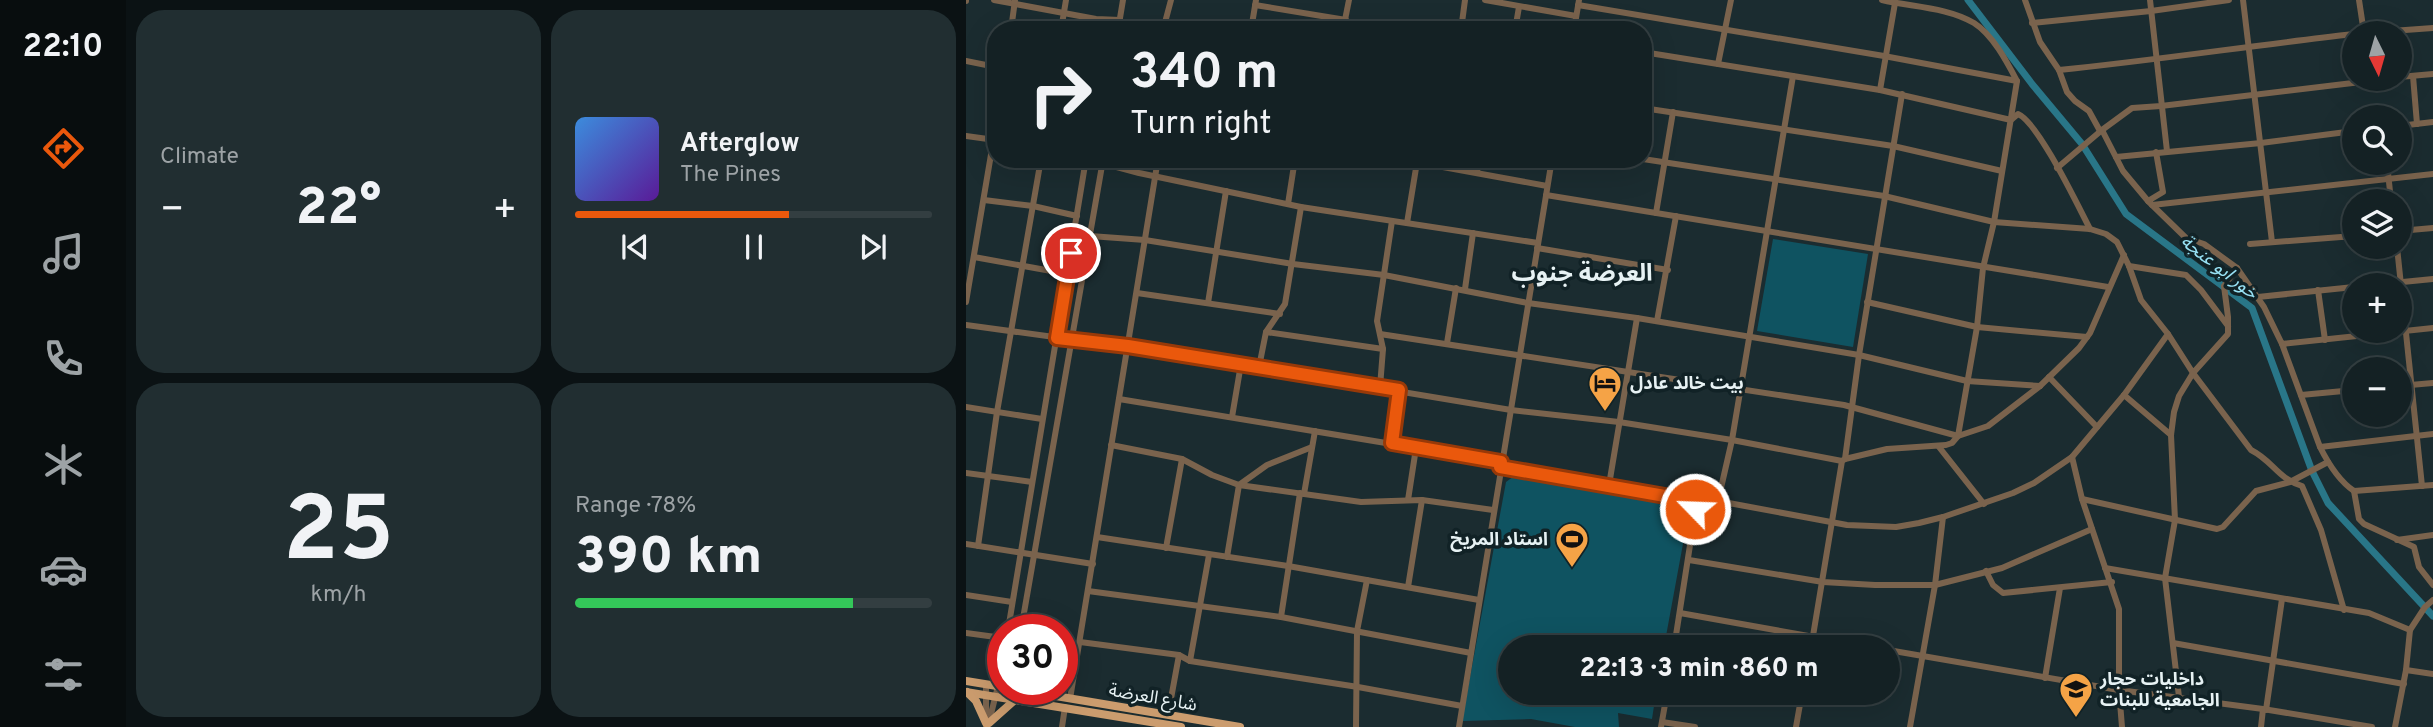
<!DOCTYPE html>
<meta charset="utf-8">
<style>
:root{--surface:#142124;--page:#212e31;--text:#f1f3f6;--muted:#9da3a6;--line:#333e41;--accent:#ea580c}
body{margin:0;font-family:Overpass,"Noto Sans Arabic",sans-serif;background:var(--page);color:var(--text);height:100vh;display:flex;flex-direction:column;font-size:26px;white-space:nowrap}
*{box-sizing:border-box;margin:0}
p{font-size:23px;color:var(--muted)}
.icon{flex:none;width:38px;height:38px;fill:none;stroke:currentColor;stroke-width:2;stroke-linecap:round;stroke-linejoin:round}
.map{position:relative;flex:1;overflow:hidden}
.sheet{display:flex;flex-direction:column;gap:10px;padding:10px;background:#0b1214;width:840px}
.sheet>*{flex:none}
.guide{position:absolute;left:21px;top:21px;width:665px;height:147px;border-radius:28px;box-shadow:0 7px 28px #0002,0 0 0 2px var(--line);background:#142124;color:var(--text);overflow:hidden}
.needle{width:46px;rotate:175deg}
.controls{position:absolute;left:1376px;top:21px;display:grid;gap:14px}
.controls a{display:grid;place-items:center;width:70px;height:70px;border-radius:50%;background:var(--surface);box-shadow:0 7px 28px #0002,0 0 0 2px var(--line);font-size:35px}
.speed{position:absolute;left:21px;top:614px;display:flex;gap:14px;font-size:35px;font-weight:700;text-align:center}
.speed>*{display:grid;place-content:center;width:91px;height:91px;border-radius:50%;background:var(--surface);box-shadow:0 7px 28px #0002,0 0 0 2px var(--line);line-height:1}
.speed .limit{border:10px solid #d22;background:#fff;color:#111}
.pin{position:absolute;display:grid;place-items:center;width:60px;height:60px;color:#fff;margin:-30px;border:4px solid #fff;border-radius:50%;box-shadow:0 2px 7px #0007}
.me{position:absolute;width:77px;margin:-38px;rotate:294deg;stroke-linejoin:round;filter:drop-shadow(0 0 5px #0008)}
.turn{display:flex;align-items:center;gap:24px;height:147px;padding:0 28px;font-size:32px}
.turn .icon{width:91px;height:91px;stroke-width:2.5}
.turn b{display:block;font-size:49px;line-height:60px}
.big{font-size:52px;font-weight:800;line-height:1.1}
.sheet .card{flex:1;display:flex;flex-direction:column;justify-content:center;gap:10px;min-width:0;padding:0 24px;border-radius:28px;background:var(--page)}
.sheet .dial{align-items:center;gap:0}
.dial b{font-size:91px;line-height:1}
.song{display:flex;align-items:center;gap:21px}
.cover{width:84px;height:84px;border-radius:10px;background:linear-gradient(135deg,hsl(210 70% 55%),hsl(270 70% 35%))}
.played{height:7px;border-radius:4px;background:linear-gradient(90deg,var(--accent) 60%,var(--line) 60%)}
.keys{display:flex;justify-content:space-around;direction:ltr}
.heat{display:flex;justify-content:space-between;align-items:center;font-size:38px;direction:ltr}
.charge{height:10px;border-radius:5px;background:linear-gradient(90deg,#34c759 78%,var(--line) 0)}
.sheet .tiles{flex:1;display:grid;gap:10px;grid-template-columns:repeat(2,1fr)}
.trip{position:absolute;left:532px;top:635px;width:402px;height:70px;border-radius:35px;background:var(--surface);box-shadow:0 7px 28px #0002,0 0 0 2px var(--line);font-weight:800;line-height:70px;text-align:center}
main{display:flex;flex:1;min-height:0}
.tab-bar{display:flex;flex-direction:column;width:126px;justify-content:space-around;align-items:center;background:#080d0e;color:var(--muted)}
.tab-bar .icon{width:49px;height:49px}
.tab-bar .on{color:var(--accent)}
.tab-bar b{font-size:32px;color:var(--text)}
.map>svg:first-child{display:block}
.green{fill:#0f5361}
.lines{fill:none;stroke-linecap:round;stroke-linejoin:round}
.canal{stroke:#297688;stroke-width:7}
.minor{stroke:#7a634d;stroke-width:6}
.major{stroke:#cb9c6e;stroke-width:8}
.route-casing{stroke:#983908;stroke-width:18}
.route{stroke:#ea580c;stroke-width:12}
.labels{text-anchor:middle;stroke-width:7;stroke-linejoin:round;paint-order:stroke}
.poi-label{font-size:18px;font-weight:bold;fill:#e7f2f4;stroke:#112226;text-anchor:start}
.street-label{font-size:18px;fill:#e7f2f4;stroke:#112226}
.water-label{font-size:19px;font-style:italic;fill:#98e2f5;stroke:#112226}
.district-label{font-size:24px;font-weight:bold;fill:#e7f2f4;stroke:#112226}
</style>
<main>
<nav class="tab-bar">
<b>22:10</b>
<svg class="icon on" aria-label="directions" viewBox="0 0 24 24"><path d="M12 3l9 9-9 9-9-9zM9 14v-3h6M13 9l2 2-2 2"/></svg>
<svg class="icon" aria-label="music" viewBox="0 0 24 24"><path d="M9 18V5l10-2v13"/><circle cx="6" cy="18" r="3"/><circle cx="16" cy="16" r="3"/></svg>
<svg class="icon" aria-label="phone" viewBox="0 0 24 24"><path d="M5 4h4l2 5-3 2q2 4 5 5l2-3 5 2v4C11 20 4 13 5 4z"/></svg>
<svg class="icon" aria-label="climate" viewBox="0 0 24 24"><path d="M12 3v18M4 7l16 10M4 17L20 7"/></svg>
<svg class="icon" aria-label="car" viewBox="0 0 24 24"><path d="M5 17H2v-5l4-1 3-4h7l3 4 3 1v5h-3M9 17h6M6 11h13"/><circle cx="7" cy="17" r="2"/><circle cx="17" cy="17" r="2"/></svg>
<svg class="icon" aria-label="filters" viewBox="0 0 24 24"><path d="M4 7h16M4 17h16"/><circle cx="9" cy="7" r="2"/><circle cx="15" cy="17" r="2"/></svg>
</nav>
<section class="sheet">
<div class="tiles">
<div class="card"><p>Climate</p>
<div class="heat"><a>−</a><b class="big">22°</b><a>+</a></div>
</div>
<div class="card">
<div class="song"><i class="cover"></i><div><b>Afterglow</b><p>The Pines</p></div></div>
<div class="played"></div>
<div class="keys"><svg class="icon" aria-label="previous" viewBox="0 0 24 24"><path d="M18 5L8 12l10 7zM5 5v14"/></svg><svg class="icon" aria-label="pause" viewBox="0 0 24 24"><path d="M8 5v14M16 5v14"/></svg><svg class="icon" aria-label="next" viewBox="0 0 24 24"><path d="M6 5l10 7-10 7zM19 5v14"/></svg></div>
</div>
<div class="card dial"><b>25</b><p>km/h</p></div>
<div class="card"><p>Range · 78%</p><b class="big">390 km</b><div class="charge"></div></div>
</div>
</section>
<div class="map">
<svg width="1467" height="727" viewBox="0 0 1467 727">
<rect width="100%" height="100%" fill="#1b2c30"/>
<g class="green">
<path d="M807,239l95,15 -15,93 -96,-16z"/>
<path d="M548,476l161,26 10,4 3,7 -1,9 -23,125 -154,1v45h146l-4,26 -34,-6 1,14h-44l-44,-8 -69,2 44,-239z"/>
</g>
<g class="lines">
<path class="canal" d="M1002,0l64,84 50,60 44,70 126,94 60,163 16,32 105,113"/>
<g class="minor">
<path d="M28,0l102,19 24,1"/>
<path d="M519,0l91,16"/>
<path d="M1059,0l15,42 19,28 8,22 8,9 14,10 11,20"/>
<path d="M1184,0l17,151"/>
<path d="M1277,0l29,242"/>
<path d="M1393,0l5,33 69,-5"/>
<path d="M0,1v-1"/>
<path d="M289,5l91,15"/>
<path d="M612,5l306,51 133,25"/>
<path d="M1066,23l119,-12 78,-11"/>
<path d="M45,30l4,-30"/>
<path d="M95,30l5,-30"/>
<path d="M152,30l5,-30"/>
<path d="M197,30l8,-30"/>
<path d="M285,30l5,-30"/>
<path d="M377,30l6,-30"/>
<path d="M495,30l4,-30"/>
<path d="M549,30l4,-23"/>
<path d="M608,30l5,-30"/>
<path d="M677,52l237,38 131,30 7,-6c20,8 60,92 72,115"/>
<path d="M0,61l30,6"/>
<path d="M752,64l13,-64"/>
<path d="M1093,70c99,-10 196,-25 295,-36"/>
<path d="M1447,76l4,48"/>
<path d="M1433,77l34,-3"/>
<path d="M914,90l15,-87"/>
<path d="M677,108l250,38 109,25"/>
<path d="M1433,126l34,-4"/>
<path d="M1136,130l30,-22 29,-2 225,-27"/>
<path d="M0,136l29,4"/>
<path d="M1190,152l7,40 -15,9 38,37 18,6 33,24 27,39 18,37 151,-16"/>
<path d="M1150,157l145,-14 93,-12"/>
<path d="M136,159l11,7 26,7 162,34 237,36"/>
<path d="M433,159l148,27"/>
<path d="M1421,163l4,38"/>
<path d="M1091,168l45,-38 21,41 25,30"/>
<path d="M511,172l2,-13"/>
<path d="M580,195l562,92"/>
<path d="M18,200l49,6 44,10"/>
<path d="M322,204l7,-45"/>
<path d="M1186,205l281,-31"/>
<path d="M690,213l17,-101"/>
<path d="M441,223l10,-61"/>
<path d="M1433,231l34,-3"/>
<path d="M124,236l55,4 148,24 91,11 144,28 109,15 222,37 108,26 73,5"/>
<path d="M1284,244l104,-8"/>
<path d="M1431,247l25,239"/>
<path d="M571,248l131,22"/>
<path d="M8,257l94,17"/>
<path d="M1163,266l57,9 15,15 27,36"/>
<path d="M1406,285l61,-6"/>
<path d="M499,289l8,-56"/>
<path d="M1352,290l7,50"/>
<path d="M171,293l143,21"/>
<path d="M1292,297l96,-10"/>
<path d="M0,302l30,-177"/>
<path d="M901,302l110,25 110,10"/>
<path d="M242,303l18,-112"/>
<path d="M691,321l19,-105"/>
<path d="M0,325l190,26 355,59 108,12 113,18 110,21"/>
<path d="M300,332l117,17"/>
<path d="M414,334l464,71 114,31 30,-10 52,-40 39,-38 11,-15 34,-78"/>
<path d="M1202,334l25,39 35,-39v-17l-4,-31 13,-18"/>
<path d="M481,343l9,-55"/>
<path d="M1316,344l38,103c8,16 19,34 34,44l79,-6"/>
<path d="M293,367l7,-35 19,-28 16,-97"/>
<path d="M1083,377l48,50"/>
<path d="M1433,386l34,-3"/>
<path d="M414,387l3,-38 -6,-28 15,-100"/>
<path d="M1158,395l47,40"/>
<path d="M1335,395l53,-5"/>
<path d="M153,399l382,63"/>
<path d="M0,407l76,12"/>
<path d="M266,417l9,-53"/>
<path d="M426,443l7,-53"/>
<path d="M145,445l71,14 30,16 27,10 122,17 61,-2 71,10"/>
<path d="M973,447l45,57"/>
<path d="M1354,447l113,-13"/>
<path d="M1106,457l10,42 37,110v81l3,37"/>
<path d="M879,459l42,-10 59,-4 6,-2 6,-7 19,-109 6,-59 11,-46 23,-141c-10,-19 -24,-46 -43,-58 -27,-16 -63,-16 -92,-23"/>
<path d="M535,467l108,18 82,17 27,-1 129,24 49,2 23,-4 24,-6 70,-24 21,-10 38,-26 52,-62 44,-61 -27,-34 -12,-34 -12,-24 -11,-8 -16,-5 -96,-7 -110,-26 -241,-37"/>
<path d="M0,473l66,9"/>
<path d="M643,485l28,-167"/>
<path d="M1388,491l5,28 5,5 50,23 5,20 14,18"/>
<path d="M338,494l11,-63"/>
<path d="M1116,499l135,30 6,-2 33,-36 34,-9 38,-20"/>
<path d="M442,500l8,-52"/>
<path d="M752,501l14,-61 61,-364"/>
<path d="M131,537l191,29 191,34"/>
<path d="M1431,540l36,-5"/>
<path d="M0,544l127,20"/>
<path d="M12,546l19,-134 44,-253"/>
<path d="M200,548l16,-89"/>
<path d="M261,557l12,-72 28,-20 45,-18"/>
<path d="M723,560l134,22 52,3h60l67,-17 90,-39"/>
<path d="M1139,568l264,45 41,17"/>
<path d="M1020,571l7,14 10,8 109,-11"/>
<path d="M442,587l14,-87"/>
<path d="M122,591l193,26 190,36"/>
<path d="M0,595l46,7"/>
<path d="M714,613l196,35"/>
<path d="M315,617l19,-124"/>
<path d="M42,630l78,-471"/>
<path d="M55,630l82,-470"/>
<path d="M0,633l37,5"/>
<path d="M114,642l99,13 11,6 168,26 104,19"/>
<path d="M1207,643l231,41"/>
<path d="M708,648l21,-135 -1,-8 -3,-3"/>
<path d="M845,648l31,-187 3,-2 14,-104 43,-261"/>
<path d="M922,650l231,40 144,19 109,18"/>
<path d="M224,661l19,-106"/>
<path d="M1440,670l27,4"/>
<path d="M1079,678l15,-90"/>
<path d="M20,684v43"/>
<path d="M34,686l3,-18"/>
<path d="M1213,697l-14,-119 10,-58 -4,-85 3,-23 5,-16 14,-23 58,77c22,11 26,28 51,36l19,44 23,80"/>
<path d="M104,699l88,-540"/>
<path d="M1300,710l16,-111"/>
<path d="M202,715l11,-60"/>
<path d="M23,722l9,-36"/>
<path d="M696,722l33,5"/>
<path d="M96,727l3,-20"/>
<path d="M390,727l1,-96 10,-51"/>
<path d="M493,727l93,-568"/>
<path d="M695,727l6,-34"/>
<path d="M830,727l6,-34"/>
<path d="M944,727l25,-142 8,-68"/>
<path d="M1295,727l2,-18"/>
<path d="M1429,727l11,-57 4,-40 15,-23 8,-7"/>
</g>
<g class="major">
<path d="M0,681l37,6"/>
<path d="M54,690l220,37"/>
<path d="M0,692l215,35"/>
<path d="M1,692l9,9 10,22"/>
<path d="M23,723l27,-24"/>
</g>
</g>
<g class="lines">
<defs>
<path id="route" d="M105,253l-14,85 71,8 271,44 -7,53 109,19 -1,5 182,32 9,3 4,7"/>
</defs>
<use href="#route" class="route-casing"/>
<use href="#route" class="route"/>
</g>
<defs>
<symbol id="hotel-pin" viewBox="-11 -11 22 30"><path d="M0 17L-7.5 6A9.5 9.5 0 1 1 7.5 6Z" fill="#f5a346" stroke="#112226"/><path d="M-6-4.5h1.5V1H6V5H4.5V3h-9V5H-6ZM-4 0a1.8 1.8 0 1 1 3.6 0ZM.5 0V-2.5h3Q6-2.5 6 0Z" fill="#111"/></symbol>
<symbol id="stadium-pin" viewBox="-11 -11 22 30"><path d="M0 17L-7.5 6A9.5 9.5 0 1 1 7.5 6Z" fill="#f5a346" stroke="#112226"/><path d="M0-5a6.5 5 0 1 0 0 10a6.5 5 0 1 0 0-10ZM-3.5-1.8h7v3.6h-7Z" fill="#111"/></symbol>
<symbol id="university-pin" viewBox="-11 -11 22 30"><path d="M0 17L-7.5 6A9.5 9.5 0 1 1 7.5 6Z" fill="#f5a346" stroke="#112226"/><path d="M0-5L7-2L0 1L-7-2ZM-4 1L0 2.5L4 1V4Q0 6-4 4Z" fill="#111"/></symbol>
</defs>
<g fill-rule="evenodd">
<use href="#hotel-pin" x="620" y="364" width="38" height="52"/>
<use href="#stadium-pin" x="587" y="520" width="38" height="52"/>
<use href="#university-pin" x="1091" y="670" width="38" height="52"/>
</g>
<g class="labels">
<g class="poi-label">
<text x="664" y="389">بيت خالد عادل</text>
<text x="582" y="545" text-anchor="end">استاد المريخ</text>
<text x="1134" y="685">داخليات حجار<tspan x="1134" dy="21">الجامعية للبنات</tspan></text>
</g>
<g class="street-label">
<text transform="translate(187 697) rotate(10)" y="6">شارع العرضة</text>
</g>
<g class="water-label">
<text transform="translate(1254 266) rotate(38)" y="7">خور ابو عنجة</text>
</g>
<g class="district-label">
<text x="616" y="281">العرضة جنوب</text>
</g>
</g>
</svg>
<div class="controls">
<a><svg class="needle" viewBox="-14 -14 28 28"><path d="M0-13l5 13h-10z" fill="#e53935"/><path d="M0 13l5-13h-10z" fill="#9da3a6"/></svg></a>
<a><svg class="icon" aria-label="search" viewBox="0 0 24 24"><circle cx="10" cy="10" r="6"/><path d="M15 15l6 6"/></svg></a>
<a><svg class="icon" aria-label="layers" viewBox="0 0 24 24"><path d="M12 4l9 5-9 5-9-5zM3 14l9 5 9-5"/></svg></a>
<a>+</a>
<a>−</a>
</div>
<div class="speed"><div class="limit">30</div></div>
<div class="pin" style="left:105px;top:253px;background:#d93025"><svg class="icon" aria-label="arrive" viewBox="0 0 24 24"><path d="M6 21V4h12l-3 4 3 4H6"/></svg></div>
<svg class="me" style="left:729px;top:509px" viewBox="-20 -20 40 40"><circle r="17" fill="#ea580c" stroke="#fff" stroke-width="3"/><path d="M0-11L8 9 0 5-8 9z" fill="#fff"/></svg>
<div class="trip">22:13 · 3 min · 860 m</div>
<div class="guide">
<div class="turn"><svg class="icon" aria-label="right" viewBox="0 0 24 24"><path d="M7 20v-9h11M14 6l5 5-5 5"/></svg><div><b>340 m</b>Turn right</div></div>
</div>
</div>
</main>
